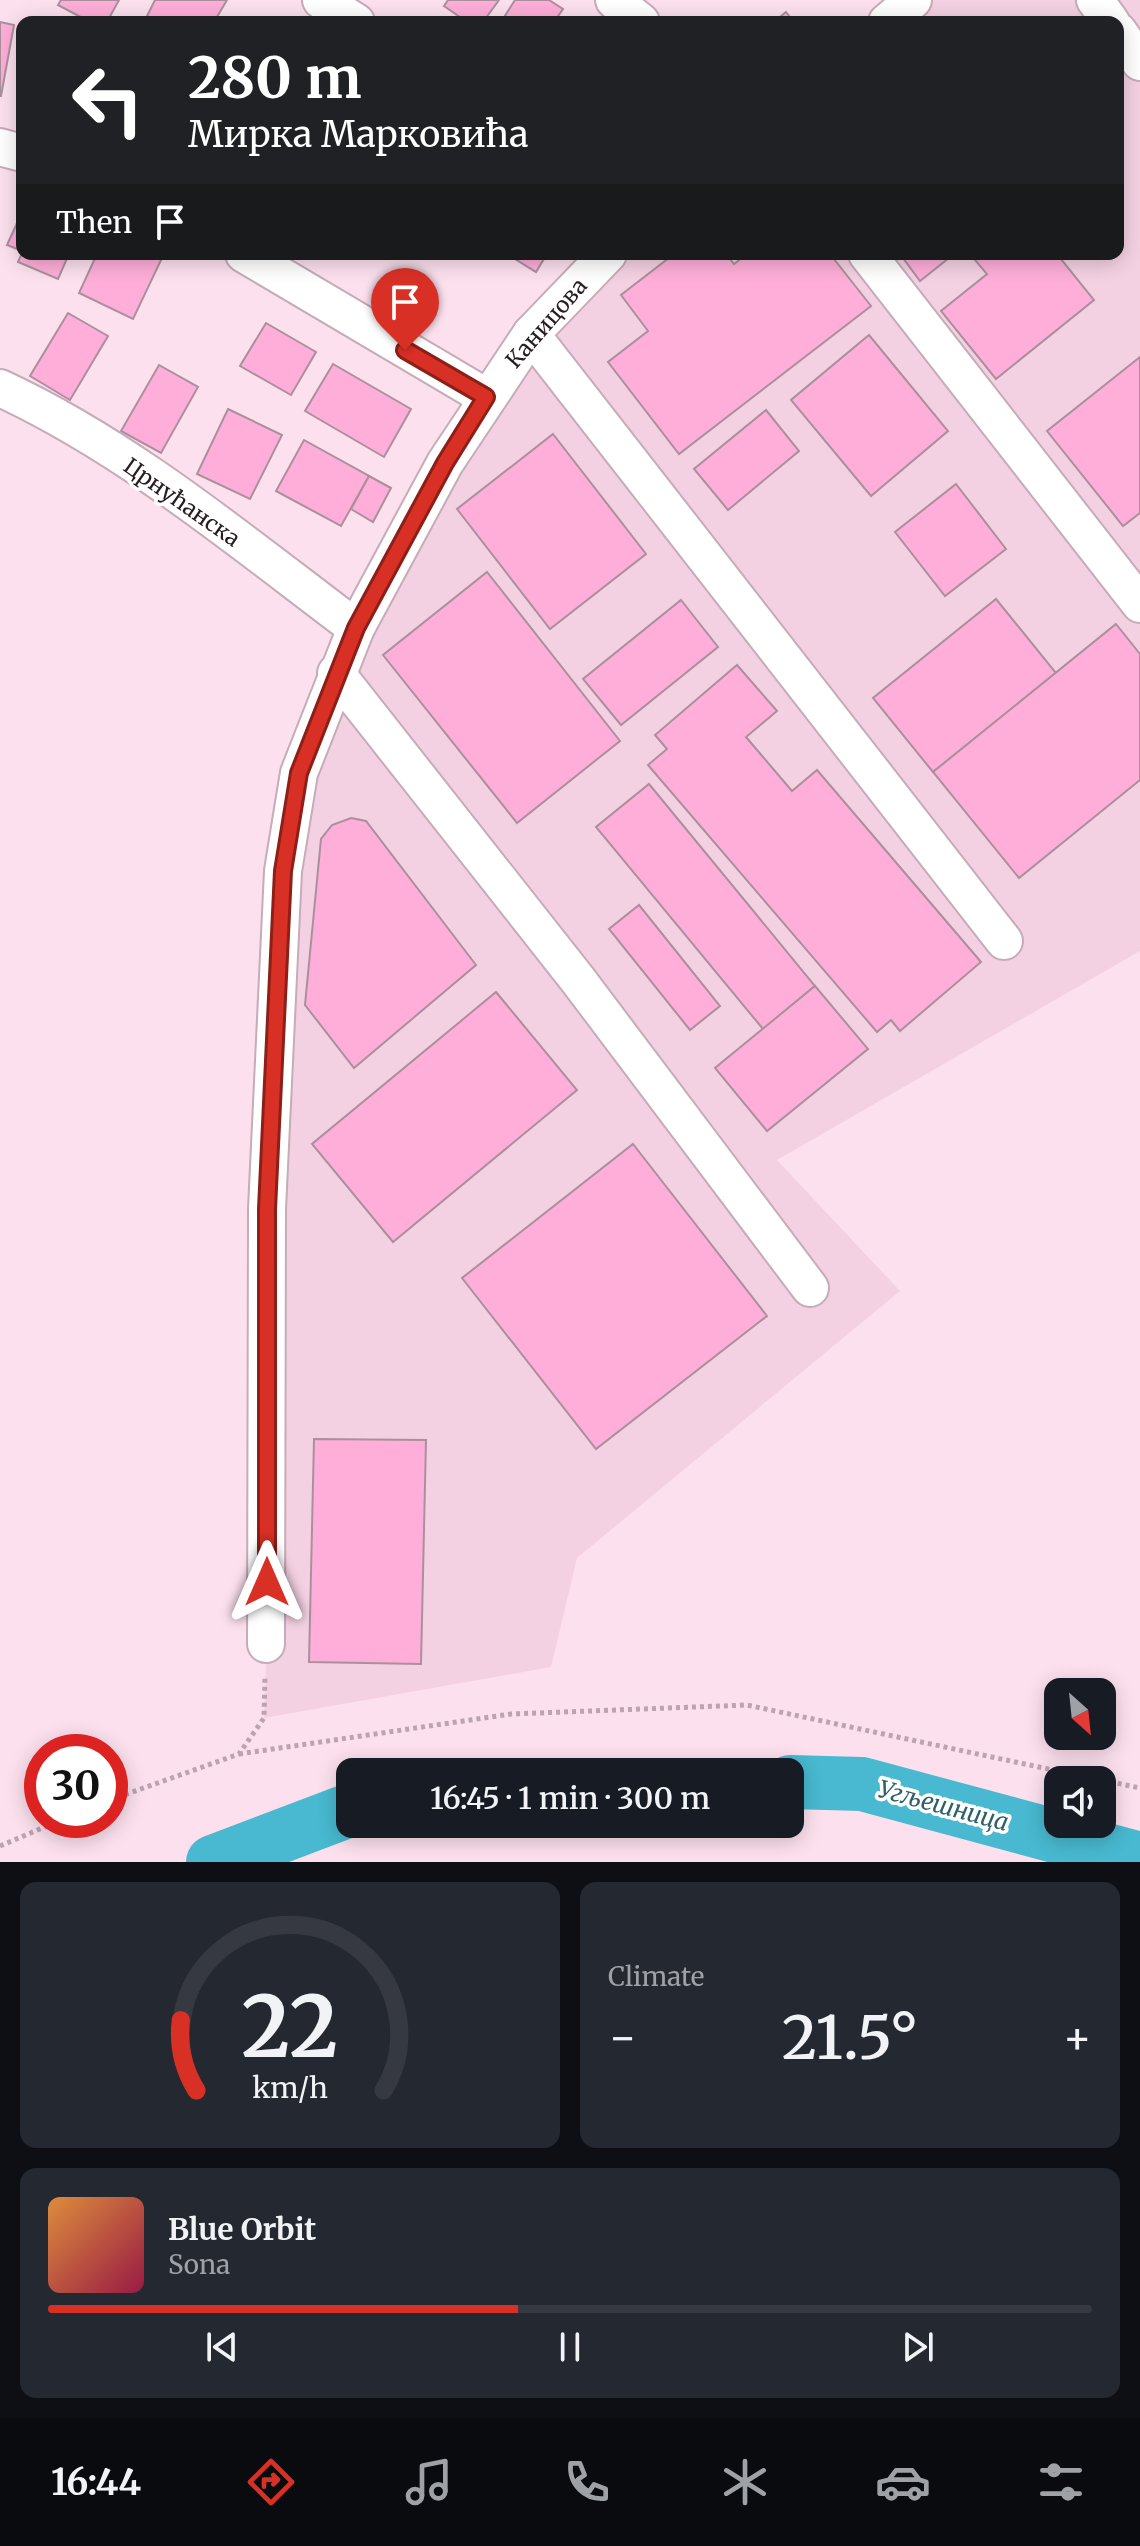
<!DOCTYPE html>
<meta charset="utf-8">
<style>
:root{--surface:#171b24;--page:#242831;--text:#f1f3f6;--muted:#9ea1a6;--line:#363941;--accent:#d93025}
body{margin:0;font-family:Merriweather,serif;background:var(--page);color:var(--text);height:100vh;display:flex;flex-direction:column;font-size:30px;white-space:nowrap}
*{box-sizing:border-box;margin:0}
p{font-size:26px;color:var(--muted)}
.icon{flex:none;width:44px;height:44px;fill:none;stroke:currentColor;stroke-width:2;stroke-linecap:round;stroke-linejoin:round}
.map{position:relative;height:1862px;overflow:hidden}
.sheet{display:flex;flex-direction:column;gap:20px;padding:20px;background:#0d0f14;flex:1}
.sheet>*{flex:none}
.guide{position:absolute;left:16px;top:16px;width:1108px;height:244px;border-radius:16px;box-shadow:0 4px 20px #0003;background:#202124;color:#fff;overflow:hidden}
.needle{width:52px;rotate:153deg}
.buttons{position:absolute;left:1044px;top:1678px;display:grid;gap:16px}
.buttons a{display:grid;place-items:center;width:72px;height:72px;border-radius:16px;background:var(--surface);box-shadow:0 4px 20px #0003;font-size:40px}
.speed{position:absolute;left:24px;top:1734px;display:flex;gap:16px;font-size:40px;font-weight:700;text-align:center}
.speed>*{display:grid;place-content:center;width:104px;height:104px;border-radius:50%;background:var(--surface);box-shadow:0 4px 20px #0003;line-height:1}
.speed .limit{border:12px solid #d22;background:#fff;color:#111}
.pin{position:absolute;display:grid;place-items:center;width:68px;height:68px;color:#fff;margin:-82px -34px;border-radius:50% 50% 50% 0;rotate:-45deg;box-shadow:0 0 8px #0007}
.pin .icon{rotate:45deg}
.me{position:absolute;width:88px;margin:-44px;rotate:0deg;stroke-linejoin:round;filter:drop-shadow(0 0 6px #0008)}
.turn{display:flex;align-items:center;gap:28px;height:168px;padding:0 40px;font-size:36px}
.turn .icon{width:104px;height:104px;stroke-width:2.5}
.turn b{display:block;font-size:56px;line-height:68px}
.then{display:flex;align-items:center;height:76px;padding:0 40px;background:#0003;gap:16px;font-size:30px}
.big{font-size:60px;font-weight:600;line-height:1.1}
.sheet .widget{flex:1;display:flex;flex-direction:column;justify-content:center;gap:12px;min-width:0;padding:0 28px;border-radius:16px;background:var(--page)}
.sheet .dial{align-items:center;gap:0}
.dial svg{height:208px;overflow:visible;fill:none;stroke:var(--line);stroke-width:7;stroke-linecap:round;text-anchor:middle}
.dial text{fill:var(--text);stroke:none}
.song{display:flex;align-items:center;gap:24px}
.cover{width:96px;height:96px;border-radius:12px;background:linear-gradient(135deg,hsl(30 70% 55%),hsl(340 70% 35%))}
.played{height:8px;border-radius:4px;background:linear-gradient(90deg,var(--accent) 45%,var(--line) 45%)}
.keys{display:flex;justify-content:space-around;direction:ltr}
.heat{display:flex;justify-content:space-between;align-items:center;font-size:44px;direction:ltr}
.sheet .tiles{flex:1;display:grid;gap:20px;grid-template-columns:1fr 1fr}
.widget:last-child{grid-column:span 2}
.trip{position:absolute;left:336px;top:1758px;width:468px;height:80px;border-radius:16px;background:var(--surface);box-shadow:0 4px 20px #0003;font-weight:600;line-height:80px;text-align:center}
.menu{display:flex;height:128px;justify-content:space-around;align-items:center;background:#090b0e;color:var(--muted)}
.menu .icon{width:56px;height:56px}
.menu .active{color:var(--accent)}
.menu b{font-size:36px;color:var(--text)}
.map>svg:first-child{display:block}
.built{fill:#f4d1e2}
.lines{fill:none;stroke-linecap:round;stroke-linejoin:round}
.river{stroke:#48b9d0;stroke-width:54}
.building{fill:#feaed8;stroke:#aa909d;stroke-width:2}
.minor-casing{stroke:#c6abb8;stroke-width:40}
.path{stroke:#bba4af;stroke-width:5;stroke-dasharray:4 4;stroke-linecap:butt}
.minor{stroke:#fff;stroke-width:36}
.route-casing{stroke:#8d1f18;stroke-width:20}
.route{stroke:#d93025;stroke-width:14}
.labels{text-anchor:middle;stroke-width:7;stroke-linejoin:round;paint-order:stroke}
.street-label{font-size:22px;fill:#261c21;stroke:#fff}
.water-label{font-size:24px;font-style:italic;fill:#30606a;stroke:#fff}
</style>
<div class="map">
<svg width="1140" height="1862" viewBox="0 0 1140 1862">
<rect width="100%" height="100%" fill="#fce0ee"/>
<path class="built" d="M913,0h227v951l-363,209 123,131 -323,267 -26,109 -287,51 35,-945 146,-310 163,-209h510v-232h-231z"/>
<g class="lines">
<g class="river">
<path d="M790,1782l72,2 278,75"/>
<path d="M213,1862l137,-52"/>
</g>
</g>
<g class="building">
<path d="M61,0h58l-12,22h-17l-32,-17z"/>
<path d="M155,0h72l-13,22h-56l-11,-6z"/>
<path d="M448,0h51l-16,22h-16l-23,-16z"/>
<path d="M515,0h34l14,9 -9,13h-53z"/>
<path d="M786,12l8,10h-20z"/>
<path d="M0,22l14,3 -13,71h-1z"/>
<path d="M17,223l5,2v26l-15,-6z"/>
<path d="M22,253v1h47l-11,25 -40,-17z"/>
<path d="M97,254h56l9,4 -29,61 -54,-26z"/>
<path d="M507,254h40l-11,18z"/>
<path d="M674,254h52l8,10 13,-10h83l41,52 -192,148 -71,-92 40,-31 -27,-36z"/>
<path d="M900,254h54l-34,27z"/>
<path d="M970,254h87l37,46 -98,79 -55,-68 46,-37z"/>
<path d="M68,313l40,23 -38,64 -40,-24z"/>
<path d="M266,323l50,29 -25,43 -51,-29z"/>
<path d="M869,335l79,96 -77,65 -80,-96z"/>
<path d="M1140,357v156l-17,13 -76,-95z"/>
<path d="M333,364l78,45 -27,48 -79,-46z"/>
<path d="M159,365l39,22 -37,66 -40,-22z"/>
<path d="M228,409l54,26 -32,64 -53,-25z"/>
<path d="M766,410l33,41 -71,59 -34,-41z"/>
<path d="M553,434l93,120 -96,75 -93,-120z"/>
<path d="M304,440l65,36 -28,50 -65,-35z"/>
<path d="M369,476l22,12 -18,34 -22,-13z"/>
<path d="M956,484l50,65 -61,47 -50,-64z"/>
<path d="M487,572l133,169 -103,82 -134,-168z"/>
<path d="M996,599l60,74 -123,99 -60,-74z"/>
<path d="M681,600l37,47 -97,78 -38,-46z"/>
<path d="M1116,624l24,30v126l-121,98 -86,-106z"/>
<path d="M737,665l40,46 -31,26 46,54 25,-21 164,192 -81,69 -9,-11 -14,12 -229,-267 19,-16 -12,-14z"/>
<path d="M649,784l166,202 -52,43 -167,-202z"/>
<path d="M351,818l15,3 110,144 -122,103 -49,-63 16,-166 11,-14z"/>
<path d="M639,905l81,101 -30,24 -81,-101z"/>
<path d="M815,986l53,63 -101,82 -52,-63z"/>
<path d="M496,992l81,98 -184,152 -81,-98z"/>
<path d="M633,1144l134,172 -171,133 -134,-171z"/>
<path d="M314,1439l112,1 -5,224 -112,-2z"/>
</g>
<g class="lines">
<defs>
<g id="minor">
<path d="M321,0l35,22"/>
<path d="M614,0l27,22"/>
<path d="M1095,0l16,22"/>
<path d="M887,22l26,-22"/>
<path d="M1118,31l22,31"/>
<path d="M0,147l22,6"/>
<path d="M244,254l242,143"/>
<path d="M867,254l273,350"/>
<path d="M531,334l473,607"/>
<path d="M0,388c128,59 244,156 356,240"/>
<path d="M336,673l242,307 232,308"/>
<path d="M266,1644l1,-435 16,-338 16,-98 57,-145 89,-165 86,-129 77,-80"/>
</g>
</defs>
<use href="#minor" class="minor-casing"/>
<g class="path">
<path d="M239,1754l272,-40 236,-9 353,75"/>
<path d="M1102,1780l38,8"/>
<path d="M110,1800l129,-46 25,-36 1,-42"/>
<path d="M0,1846l61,-26"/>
</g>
<use href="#minor" class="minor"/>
</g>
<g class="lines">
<defs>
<path id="route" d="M267,1582v-373l16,-338 16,-98 57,-145 89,-165 41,-66 -81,-47"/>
</defs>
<use href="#route" class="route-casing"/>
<use href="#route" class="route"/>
</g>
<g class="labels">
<g class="street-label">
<text transform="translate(546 323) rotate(-49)" y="8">Каницова</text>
<text transform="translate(182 502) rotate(35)" y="8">Црнућанска</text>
</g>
<g class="water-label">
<text transform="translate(943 1806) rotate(15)" y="8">Угљешница</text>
</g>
</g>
</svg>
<div class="buttons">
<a><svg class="needle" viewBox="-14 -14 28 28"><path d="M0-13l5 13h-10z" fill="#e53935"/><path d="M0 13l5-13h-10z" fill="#9ea1a6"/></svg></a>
<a><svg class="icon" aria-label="sound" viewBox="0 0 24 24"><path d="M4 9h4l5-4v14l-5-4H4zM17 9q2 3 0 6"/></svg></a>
</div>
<div class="speed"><div class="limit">30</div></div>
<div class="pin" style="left:405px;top:350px;background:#d93025"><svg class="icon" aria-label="arrive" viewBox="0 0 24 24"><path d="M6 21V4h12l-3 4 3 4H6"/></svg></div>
<svg class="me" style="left:267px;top:1582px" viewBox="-20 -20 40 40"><path d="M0-17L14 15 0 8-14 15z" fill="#d93025" stroke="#fff" stroke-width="4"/></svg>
<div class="trip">16:45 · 1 min · 300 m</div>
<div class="guide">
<div class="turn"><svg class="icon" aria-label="left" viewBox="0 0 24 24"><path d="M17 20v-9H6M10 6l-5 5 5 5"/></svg><div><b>280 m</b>Мирка Марковића</div></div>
<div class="then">Then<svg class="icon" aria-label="arrive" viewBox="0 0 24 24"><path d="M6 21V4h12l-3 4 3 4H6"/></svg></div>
</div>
</div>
<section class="sheet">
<div class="tiles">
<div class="widget dial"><svg viewBox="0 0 100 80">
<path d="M14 69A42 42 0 1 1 86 69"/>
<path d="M14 69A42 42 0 0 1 8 42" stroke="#d93025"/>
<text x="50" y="56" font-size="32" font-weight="700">22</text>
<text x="50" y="72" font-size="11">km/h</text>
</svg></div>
<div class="widget"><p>Climate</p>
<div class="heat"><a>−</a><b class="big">21.5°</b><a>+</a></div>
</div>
<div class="widget">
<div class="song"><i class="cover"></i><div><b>Blue Orbit</b><p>Sona</p></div></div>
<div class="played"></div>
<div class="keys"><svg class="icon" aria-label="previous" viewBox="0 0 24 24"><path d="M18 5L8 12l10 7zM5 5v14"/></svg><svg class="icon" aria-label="pause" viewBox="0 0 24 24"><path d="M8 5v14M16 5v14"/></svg><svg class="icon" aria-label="next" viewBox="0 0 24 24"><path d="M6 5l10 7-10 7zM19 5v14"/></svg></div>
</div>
</div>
</section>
<nav class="menu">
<b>16:44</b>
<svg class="icon active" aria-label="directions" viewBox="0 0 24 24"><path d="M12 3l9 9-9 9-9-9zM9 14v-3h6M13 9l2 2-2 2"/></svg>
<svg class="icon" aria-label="music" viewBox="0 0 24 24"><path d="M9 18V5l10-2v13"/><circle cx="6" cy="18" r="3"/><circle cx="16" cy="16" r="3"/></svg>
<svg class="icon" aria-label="phone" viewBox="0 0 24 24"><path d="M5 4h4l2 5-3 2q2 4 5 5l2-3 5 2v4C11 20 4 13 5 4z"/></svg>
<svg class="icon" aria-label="climate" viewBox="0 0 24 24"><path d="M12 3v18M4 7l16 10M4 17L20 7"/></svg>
<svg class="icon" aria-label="car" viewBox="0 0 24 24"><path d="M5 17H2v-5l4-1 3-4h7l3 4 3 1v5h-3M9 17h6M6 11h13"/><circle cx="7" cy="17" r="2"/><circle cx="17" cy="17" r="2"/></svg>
<svg class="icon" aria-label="filters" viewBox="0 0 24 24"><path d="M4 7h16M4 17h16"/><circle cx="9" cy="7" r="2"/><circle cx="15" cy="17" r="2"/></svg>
</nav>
